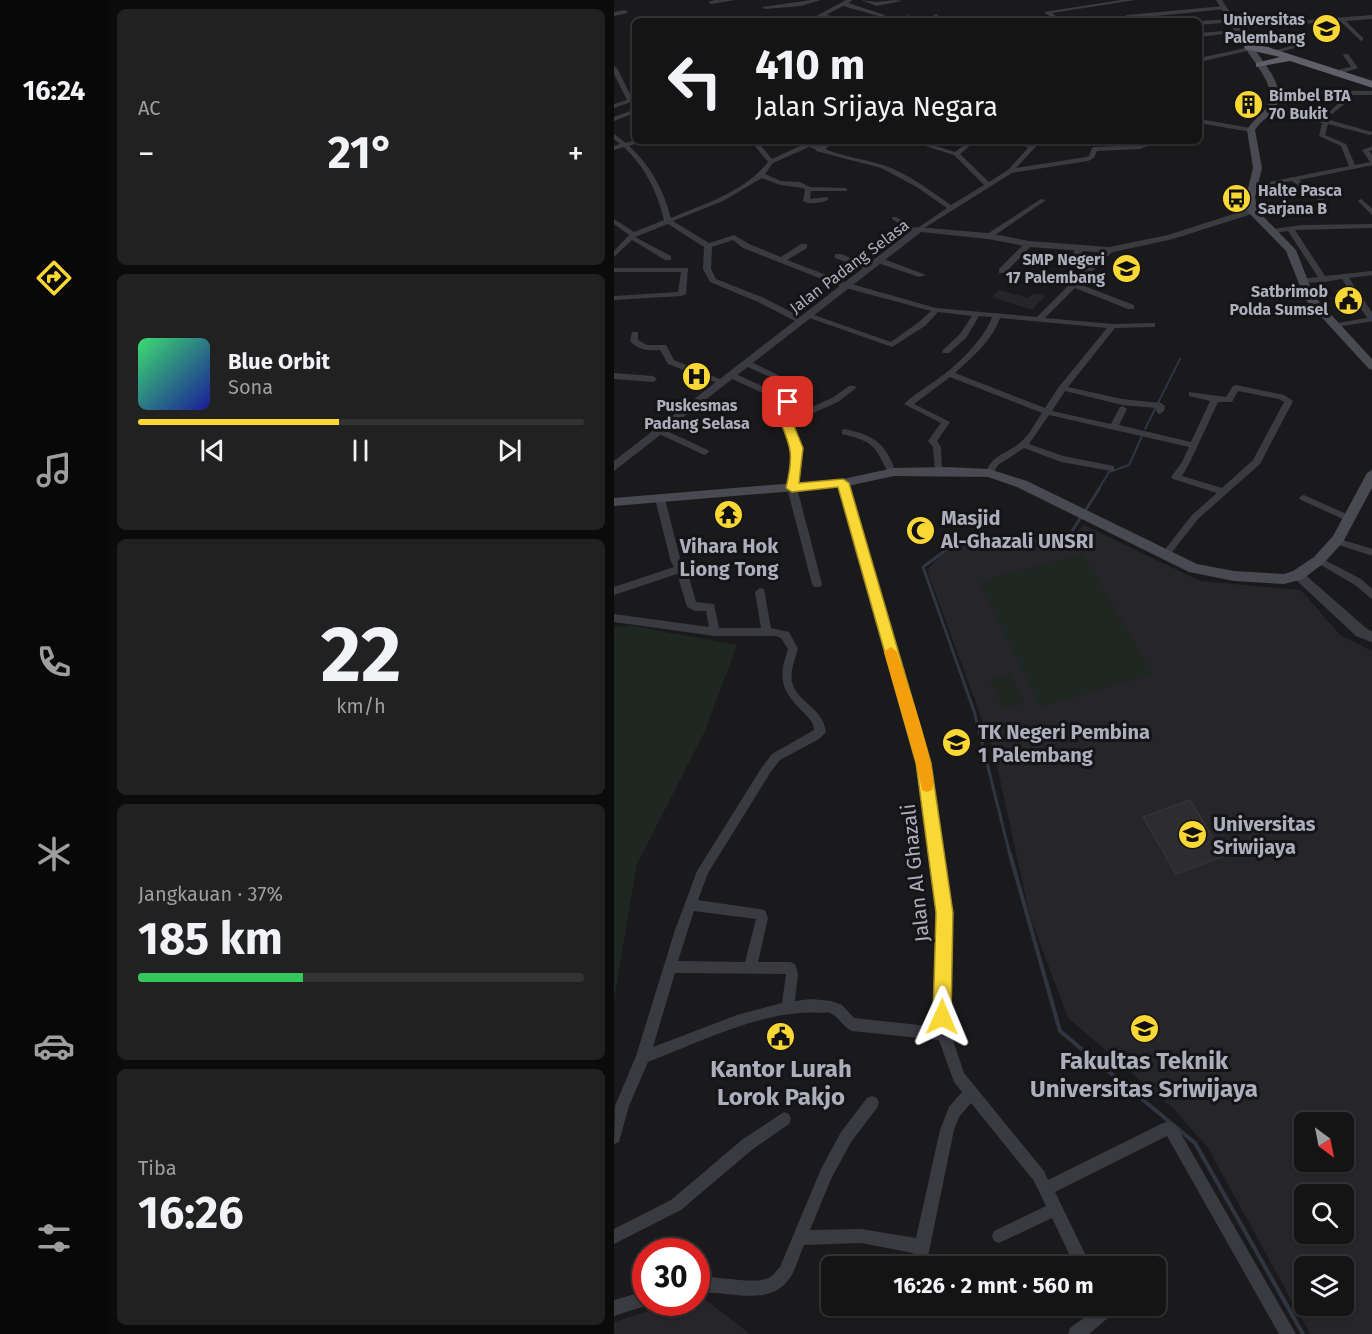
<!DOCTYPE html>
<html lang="id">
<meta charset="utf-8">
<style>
:root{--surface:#141415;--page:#212122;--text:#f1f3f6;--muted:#9d9ea0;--line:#333334;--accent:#f9d734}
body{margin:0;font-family:"Fira Sans",sans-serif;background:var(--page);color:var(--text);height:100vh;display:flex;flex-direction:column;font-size:22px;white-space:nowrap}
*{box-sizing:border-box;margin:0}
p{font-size:20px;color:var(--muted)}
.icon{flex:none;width:33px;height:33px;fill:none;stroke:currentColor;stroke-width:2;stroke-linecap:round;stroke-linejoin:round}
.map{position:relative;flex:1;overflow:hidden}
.drawer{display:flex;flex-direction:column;gap:9px;padding:9px;background:#0b0b0c;width:506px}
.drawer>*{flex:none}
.top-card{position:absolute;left:18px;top:18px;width:570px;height:126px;border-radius:9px;box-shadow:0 2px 4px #0004,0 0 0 2px var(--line);background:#141415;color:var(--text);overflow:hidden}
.needle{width:39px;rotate:148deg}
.buttons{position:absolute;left:680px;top:1112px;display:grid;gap:12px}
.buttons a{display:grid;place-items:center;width:60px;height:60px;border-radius:9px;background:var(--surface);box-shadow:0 2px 4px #0004,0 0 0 2px var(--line);font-size:30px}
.speed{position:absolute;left:18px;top:1238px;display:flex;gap:12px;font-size:30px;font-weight:700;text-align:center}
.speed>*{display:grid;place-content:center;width:78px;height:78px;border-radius:50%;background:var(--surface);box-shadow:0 2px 4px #0004,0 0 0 2px var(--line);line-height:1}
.speed .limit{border:9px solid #d22;background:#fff;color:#111}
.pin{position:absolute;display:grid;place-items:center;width:51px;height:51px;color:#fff;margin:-26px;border-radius:12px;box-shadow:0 3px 9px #0006}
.me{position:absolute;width:66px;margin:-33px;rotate:1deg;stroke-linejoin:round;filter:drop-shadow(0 0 4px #0008)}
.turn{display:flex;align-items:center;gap:21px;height:126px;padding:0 24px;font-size:27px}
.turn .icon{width:78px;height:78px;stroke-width:2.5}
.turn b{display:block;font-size:42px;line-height:51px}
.big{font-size:45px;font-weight:700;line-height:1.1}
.drawer .tile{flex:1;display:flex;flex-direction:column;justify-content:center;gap:9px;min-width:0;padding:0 21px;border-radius:9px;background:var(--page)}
.drawer .dial{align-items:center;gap:0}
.dial b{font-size:78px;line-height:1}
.song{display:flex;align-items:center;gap:18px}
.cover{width:72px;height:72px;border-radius:9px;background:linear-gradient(135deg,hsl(140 70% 55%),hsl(240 70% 35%))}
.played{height:6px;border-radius:3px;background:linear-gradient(90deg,var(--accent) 45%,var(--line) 45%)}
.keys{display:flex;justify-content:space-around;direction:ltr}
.heat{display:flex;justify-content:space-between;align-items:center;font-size:33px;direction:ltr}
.charge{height:9px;border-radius:4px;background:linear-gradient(90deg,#34c759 37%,var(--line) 0)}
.trip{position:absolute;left:207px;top:1256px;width:345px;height:60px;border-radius:9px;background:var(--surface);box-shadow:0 2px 4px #0004,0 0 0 2px var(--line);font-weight:700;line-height:60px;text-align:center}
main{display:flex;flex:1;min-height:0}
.dock{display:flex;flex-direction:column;width:108px;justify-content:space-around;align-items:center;background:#080808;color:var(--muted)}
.dock .icon{width:42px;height:42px}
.dock .selected{color:var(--accent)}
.dock b{font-size:27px;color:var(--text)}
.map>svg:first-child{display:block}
.built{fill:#262529;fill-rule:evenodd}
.green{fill:#1f2722}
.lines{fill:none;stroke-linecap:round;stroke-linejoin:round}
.stream-far2{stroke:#2f3641;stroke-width:2}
.stream-far1{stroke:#2f3641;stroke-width:3}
.stream{stroke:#2f3641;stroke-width:4}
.building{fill:#2d2d30;stroke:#343338;stroke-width:1.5}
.minor{fill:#3a3a41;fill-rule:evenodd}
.tertiary{fill:#3a3a41;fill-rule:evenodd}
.secondary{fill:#484951;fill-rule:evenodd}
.trunk{fill:#5e5f69;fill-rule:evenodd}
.route{fill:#f9d734;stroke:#a28c22;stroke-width:1.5}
.slow{fill:#f59e0b}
.labels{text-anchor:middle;stroke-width:6;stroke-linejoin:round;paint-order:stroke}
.far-poi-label{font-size:16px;font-weight:bold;fill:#acaebc;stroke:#151417;text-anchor:end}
.far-street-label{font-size:16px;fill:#acaebc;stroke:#151417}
.poi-label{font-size:20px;font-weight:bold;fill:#acaebc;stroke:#151417;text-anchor:start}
.street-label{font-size:20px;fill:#acaebc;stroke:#151417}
.near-poi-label{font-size:24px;font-weight:bold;fill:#acaebc;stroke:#151417}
</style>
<main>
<nav class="dock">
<b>16:24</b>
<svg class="icon selected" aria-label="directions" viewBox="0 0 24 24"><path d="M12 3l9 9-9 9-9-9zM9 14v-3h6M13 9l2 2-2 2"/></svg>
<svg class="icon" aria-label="music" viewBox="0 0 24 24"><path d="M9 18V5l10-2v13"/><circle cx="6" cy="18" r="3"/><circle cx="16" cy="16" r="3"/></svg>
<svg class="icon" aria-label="phone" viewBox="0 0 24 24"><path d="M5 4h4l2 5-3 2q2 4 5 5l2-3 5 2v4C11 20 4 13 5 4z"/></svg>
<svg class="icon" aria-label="climate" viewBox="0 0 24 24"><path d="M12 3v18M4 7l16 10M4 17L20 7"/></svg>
<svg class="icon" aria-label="car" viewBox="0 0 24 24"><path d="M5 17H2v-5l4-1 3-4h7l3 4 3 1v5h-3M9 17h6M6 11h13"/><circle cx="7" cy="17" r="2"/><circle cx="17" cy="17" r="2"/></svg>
<svg class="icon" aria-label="filters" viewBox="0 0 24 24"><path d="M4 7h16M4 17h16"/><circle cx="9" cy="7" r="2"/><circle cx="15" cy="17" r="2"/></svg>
</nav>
<section class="drawer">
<div class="tile"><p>AC</p>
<div class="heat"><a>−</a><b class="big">21°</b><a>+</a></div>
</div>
<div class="tile">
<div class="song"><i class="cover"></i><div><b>Blue Orbit</b><p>Sona</p></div></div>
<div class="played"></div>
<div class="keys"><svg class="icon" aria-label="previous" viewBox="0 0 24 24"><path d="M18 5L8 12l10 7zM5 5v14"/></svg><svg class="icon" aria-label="pause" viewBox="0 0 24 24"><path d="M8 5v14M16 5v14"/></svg><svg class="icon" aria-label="next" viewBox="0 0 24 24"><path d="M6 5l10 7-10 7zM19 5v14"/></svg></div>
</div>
<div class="tile dial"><b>22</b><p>km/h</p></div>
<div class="tile"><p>Jangkauan · 37%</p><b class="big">185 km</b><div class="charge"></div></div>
<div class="tile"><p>Tiba</p><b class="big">16:26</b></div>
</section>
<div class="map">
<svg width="759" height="1334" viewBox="0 0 759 1334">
<rect width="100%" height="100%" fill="#1a1a1c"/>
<g class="built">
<path d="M386,290l28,8 6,-5 11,3 -13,14 -40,-13z"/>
<path d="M470,525l116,56 101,9 39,45 32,16v683h-62l-102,-186 -33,-38 -107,-92 -38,-101 -36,-165 -67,-182 17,-18 19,-9 16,-3 89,5 3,-2 1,-6zM690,1122h39v39h-39zM690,1194h39v39h-39zM690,1266h39v39h-39z"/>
<path d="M352,733l4,16 -21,4 -4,-16z"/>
<path d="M85,1295l51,39h-136v-12l62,-20h20l1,-6z"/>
</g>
<g class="green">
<path d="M469,554l70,120 -112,33 -62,-126z"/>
<path d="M19,626l104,19 -33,88 -67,131 -23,135v-372z"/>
<path d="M397,674l14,29 -22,6 -13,-29z"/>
</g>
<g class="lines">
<g class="stream-far2">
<path d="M531,429l35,-70"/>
<path d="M484,490l11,-18 20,-7 14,-31"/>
</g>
<path class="stream-far1" d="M396,855l-36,-144 -51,-144 23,-17 22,-11 97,3 34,-53"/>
<path class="stream" d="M396,854l50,177 135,112 108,191"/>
</g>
<g class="building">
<path d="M732,289l13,20 -8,1 -15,-19z"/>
<path d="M576,800l34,56 -48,18 -33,-57z"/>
</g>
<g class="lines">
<g class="minor">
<path d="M101,0h20l-24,4 -3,-2z"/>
<path d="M197,0h10l-20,6 -36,3 -3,-2z"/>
<path d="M232,0h7l-5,3 37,12 -3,2 -39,-11 -17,9 38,6h-15l-28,-4 -7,4h-7z"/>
<path d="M247,0l16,2 18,-2 7,1 -25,5z"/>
<path d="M507,0h14l-83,13 10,8h-6l-12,-9z"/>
<path d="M610,6l2,3 -99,10 -3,-2 3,-2z"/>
<path d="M12,10l2,3 -14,3v-4z"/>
<path d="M322,14l9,7h-6l-6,-5z"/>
<path d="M295,15l2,3 -6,3h-8z"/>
<path d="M759,15v4l-27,2 17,17v2l-2,1 -21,-20 -102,8 2,3 -41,5v-4l37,-3 -3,-2 3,-2z"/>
<path d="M127,16l3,2 -4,3h-6z"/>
<path d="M617,19l2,3 -34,3v-4z"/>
<path d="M691,42l3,2 -1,1 -35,9 -3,-2z"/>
<path d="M636,47l2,1v2l-53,12v-4z"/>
<path d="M730,54h4l10,14 -22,7v-2l5,-4 10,-2 -8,-12z"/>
<path d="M0,66l3,2 15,30 3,-1v7l-4,-2 -17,6v-4l13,-4 -13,-26z"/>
<path d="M661,90l98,1v4h-20l-1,3 -20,16 -3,-2 1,-1 17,-15v-1l-74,-2v-2z"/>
<path d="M654,108l58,11 46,13v2l-2,1 -42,-11 -3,11 21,9 9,21 15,-3 -8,-12 11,-4v4l-4,1 4,5v9l-74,15 25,20v2l-2,1 -30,-22 -40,7v-2l2,-1 95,-19 -8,-20 -22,-10 3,-13 -56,-12v-2z"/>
<path d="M16,111l2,1v2l-18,7v-4z"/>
<path d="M585,119l52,9 3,2 -3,2 -52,-9z"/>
<path d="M0,134l12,9 9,-3 8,1 -14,5c22,20 34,43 42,72 33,-14 74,-26 97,-56l-17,-21h6l15,18 32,-15 -3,-3h6l13,5 9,-5h8l-12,8c19,8 39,10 58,16 25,8 47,26 68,40l33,-20 -30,-30 -45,-14h10l36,11 14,-11h7l-16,13 29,28 19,-12 20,-22 -13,-7h8l8,3 3,-3h7l-25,27 70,-11 3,-1 3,-8 2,-1 45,-2 13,-4h10l-22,8 -43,2 -3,7 -6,3 -76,12 -91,57 -3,1v3h-3l-23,-15v-2h4l20,12 31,-21 -32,-22 -34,-18 -65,-17 -1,-2 -6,-2 -36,16 -8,11 16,7 19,1 10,5 35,1 2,1v2h-36l-1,8 16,-2 3,2c-5,4 -21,6 -26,2l2,-11 -2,-2 -23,-3 -18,-7 -39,23 -50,20 36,22 25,-8 15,9 32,13 20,-13h6v4l-20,12 61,23 88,25 101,9 69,-69h6v4l-33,32 55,21v4h-6l-53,-21 -30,30 68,6 42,-1v4h-3l-37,1 -47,59 54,12 39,4 4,3 -1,5 -4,3 -3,-1 -1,-5 -34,-3 -57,-14 -13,20 59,13 9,-17 3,-1 4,3 -8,16 72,17 19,-41 -21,-5v-4l37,5 7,-11 3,-1 48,10 9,6 -33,63 -62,55 -29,37h-6l-2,-2 2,-2 29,-37 25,-22 -44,-14 -2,-2 11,-15 7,-15 -140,-32 -20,29 34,12 51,10v4l-3,1 -50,-9 -37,-14 -26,17 -6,10h-6l-1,-2c10,-21 21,-18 36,-31 9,-8 14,-19 21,-29l-92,-36 -36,27 36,18 -13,19 4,6 1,24 -4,3 -3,-1 -2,-26 -5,-6 13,-18 -37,-19c10,-10 23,-17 35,-26 18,-12 46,-40 53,-61l-13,-1 -13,22 -17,15h-6l-1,-2 18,-17 12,-18 -34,-4 -13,14 -33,21 -88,-31 1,-2h6l80,28 28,-20 12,-11 -89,-24 -99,-39 -10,-8 -21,7 -1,22 5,10 48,19 41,21v4h-6l-41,-21 -48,-20 -7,-13 1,-22 -36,-23 -33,13 36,19v4h-6l-33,-20 -18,17v-6l15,-16 -15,-11v-5l20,13 30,-12c-7,-29 -18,-51 -40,-73l-10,3v-4l6,-2 -6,-5zM386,318l107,10 -49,60 -13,20 -90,-35c17,-16 37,-32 45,-55zM624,391l41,8 5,3 -31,58 -31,28 -40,-12 8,-14 28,-60h14z"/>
<path d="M427,199l5,1 -55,38 -7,-2z"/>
<path d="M747,199l12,10v7l-15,-15z"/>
<path d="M759,224v4l-78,2 30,46 48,-5v4l-24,3 24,36v7l-42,7v-4l36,-6 -25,-39 -18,3 -25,1v-4l19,-2 -30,-46 -15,2 -4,-2 4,-2 29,-4z"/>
<path d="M412,242l7,2 -28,29h-6v-4z"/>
<path d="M463,247l7,2 -10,15h-6l-1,-2z"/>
<path d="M221,254h6l31,13 -7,2 -30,-11z"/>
<path d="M261,258h6l45,17 -7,2 -44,-15z"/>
<path d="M0,268h74l-2,26 -4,2 -68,4v-4l64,-4 3,-20h-67z"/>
<path d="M18,332h6v8l9,5h19l8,15 53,22 -1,2h-6l-52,-20 -8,-14c-12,1 -22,0 -30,-9z"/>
<path d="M129,361h6l37,18 -4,3 -3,-1 -36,-16z"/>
<path d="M0,373l39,3 4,3 -4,3 -39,-3z"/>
<path d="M114,373h6l58,27 1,2 -7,9 3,6 43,-19 17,-12h6l1,2 -18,14 -47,21 10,26v19l-4,20 25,96 -2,3h-6l-2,-3 -25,-96 6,-20v-19l-15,-38 6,-8 -56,-26z"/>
<path d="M46,428l48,22 1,2 -4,3 -3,-1 -45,-21v-4z"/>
<path d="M231,429c30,7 41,14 51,44l-1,2h-6c-14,-29 -14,-33 -47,-41v-4z"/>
<path d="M229,480l5,3 82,280 20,150 -1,89 2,32 13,39 80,98 4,9 113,-56 5,-2 10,3 120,209h-17l-112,-198 -112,56 36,74h-16l-23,-48 -53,25 -5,-2 -2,-5 2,-5 52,-25 -12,-25 -63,-78 -12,14 -5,13 -28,136h-16l3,-13 -52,-10 -57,2c-5,11 -8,25 -15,34 -21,30 -63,10 -93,14v-16c20,-2 60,9 74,0 4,-2 7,-7 10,-10l41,-98 20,-37 26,-34 5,-2 5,2 2,5 -2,5 -26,34 -20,37 -21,51 51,-1 55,9 24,-108 9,-23 13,-15 -8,-10 -15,-42 -87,-9c-9,-4 -14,-15 -22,-18 -2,-1 -6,0 -9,0 -54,-5 -123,30 -173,49l-19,44 -10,36 -5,2 1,-38 21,-50 39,-126 22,-59 65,-104 10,-13 42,-24c0,-7 -4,-10 -9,-16 -23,-23 -28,-33 -17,-65l-7,-11 -5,-2h-61l-101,-14v-8l95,13 -3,-16h-11l-8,-4 -10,-33 -63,21v-8l60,-20 -3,-5 -16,-63 2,-2 3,-1 5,3 16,63 8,15 7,25 18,2 5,24h42l-6,-36 5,-4 4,1 7,39 18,4 9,17c-3,10 -8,22 -6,33 5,21 31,25 34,50l-7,7 -39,21 -10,13 -62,100 -10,27 67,10 3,8 -10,44h32l5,2 3,10 -3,27 16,-2 20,2 11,4 12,13 83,9 -2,-25 3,-89 -20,-150 -80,-280zM80,911l62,8 -11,43 -67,-1zM61,973l111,1 -4,29 -45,12 -84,32z"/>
<path d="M690,495l47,21 2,2 -2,2h-6l-44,-20 -2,-2 2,-2z"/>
<path d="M722,538l37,11v7l-40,-13 -2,-2 2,-2z"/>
<path d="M705,557l42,22 12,11v10l-18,-15 -39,-23 -2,-2z"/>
<path d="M170,1112l5,2 2,5 -2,5 -36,25 -72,61 -67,34v-15l57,-29 72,-61z"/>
<path d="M32,1291v11h6l-1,2 -37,12v-16z"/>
<path d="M480,1305h16l3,6 -3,5 -21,18h-21l2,-6 26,-19z"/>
</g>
<g class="tertiary">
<path d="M602,0h6l30,47 -1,2h-6z"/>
<path d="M638,208l3,1v4l-82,26 -64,14 -80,-6 -41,-8 -67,-7 -307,239v-10l302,-234 72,6 41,8 80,6 59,-12z"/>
<path d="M684,570l4,2 64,56 7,4v11l-17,-7 -62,-58 -2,-3z"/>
</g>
<g class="secondary">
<path d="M631,45h6c10,14 35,41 26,60 -4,10 -16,15 -22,25l7,38 -7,29 2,13 39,40 18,46 59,64v10l-4,-1 -64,-70 -19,-48 -39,-40 -1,-14 7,-29 -6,-38c5,-10 16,-15 21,-25 10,-16 -15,-45 -24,-58z"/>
<path d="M332,467l43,2 38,12 170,83 37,7 50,3 9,-3 21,-14 19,-21 34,-63 6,-4v17l-30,56 -19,21 -21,16 -19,5 -50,-3 -45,-9 -172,-85 -29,-10 -94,-1 -51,11 -229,19v-8l229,-19 51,-11z"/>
</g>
<path class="trunk" d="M634,44l20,3 105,34v7l-83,-27 -34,6v-4l24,-6 -35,-8v-4z"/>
</g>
<path class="route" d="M174,398l6,4 -6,9 15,37 -4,35 44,-4 6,4 82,280 22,150 -2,104 -3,6 -6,3 -6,-3 -3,-6 3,-104 -20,-150 -78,-276 -46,5 -6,-4c9,-38 4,-42 -10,-77l8,-12z"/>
<path class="slow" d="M277,647l6,5c7,23 43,122 35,138l-5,2 -5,-2 -6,-27 -32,-111z"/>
<defs>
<symbol id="university-disc" viewBox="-11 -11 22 22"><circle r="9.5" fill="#f9d734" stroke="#151417"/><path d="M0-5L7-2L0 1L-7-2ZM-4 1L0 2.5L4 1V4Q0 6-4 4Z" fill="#111"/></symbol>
<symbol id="building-disc" viewBox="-11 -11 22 22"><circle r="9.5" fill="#f9d734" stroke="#151417"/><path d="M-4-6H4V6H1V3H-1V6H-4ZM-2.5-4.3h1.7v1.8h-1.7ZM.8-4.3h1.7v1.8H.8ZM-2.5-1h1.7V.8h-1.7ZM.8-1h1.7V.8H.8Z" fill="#111"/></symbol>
<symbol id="bus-disc" viewBox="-11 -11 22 22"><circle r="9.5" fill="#f9d734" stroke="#151417"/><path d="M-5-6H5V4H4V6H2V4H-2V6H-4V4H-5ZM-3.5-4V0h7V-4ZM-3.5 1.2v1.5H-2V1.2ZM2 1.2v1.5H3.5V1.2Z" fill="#111"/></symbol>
<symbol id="school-disc" viewBox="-11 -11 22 22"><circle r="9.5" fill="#f9d734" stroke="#151417"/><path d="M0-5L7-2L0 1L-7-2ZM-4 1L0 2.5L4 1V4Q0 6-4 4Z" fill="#111"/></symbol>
<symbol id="civic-disc" viewBox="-11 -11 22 22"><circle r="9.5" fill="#f9d734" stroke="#151417"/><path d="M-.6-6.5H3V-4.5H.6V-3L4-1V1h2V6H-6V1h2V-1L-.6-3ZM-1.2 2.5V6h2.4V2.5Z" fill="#111"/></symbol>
<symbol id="hospital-disc" viewBox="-11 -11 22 22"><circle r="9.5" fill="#f9d734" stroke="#151417"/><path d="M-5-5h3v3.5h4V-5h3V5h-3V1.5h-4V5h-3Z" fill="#111"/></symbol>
<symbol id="temple-disc" viewBox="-11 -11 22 22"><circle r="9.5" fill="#f9d734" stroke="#151417"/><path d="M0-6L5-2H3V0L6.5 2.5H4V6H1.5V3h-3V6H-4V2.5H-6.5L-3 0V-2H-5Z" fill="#111"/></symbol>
<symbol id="mosque-disc" viewBox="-11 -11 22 22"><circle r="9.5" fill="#f9d734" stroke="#151417"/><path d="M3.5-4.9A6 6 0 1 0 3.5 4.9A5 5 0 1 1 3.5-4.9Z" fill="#111"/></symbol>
</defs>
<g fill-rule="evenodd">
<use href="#university-disc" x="696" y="12" width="33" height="33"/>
<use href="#building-disc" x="618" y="88" width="33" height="33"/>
<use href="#bus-disc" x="606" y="182" width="33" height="33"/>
<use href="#school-disc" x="496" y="252" width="33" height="33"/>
<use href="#civic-disc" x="718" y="284" width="33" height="33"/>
<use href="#hospital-disc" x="66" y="360" width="33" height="33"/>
<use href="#temple-disc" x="98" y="498" width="33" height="33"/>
<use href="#mosque-disc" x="290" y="514" width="33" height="33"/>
<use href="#school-disc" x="326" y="726" width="33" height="33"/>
<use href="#university-disc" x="562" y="818" width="33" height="33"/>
<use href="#university-disc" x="514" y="1012" width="33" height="33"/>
<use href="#civic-disc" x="150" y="1020" width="33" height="33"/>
</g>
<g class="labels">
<g class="far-poi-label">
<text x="691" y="25">Universitas<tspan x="691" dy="18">Palembang</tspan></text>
<text x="655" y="101" text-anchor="start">Bimbel BTA<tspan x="655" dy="18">70 Bukit</tspan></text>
<text x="644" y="196" text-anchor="start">Halte Pasca<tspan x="644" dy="18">Sarjana B</tspan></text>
<text x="491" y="265">SMP Negeri<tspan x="491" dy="18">17 Palembang</tspan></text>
<text x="714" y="297">Satbrimob<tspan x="714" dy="18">Polda Sumsel</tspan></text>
<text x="83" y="411" text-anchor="middle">Puskesmas<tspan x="83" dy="18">Padang Selasa</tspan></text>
</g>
<g class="far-street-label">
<text transform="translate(235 266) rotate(-37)" y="6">Jalan Padang Selasa</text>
</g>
<g class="poi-label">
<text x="327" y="525">Masjid<tspan x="327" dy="23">Al-Ghazali UNSRI</tspan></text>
<text x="115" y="553" text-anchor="middle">Vihara Hok<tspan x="115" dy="23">Liong Tong</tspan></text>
<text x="364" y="739">TK Negeri Pembina<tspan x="364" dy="23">1 Palembang</tspan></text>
<text x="599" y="831">Universitas<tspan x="599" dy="23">Sriwijaya</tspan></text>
</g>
<g class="street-label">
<text transform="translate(301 873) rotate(-96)" y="7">Jalan Al Ghazali</text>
</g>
<g class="near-poi-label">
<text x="530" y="1069">Fakultas Teknik<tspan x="530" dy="28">Universitas Sriwijaya</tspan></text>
<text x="167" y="1077">Kantor Lurah<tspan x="167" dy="28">Lorok Pakjo</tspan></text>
</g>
</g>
</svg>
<div class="buttons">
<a><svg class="needle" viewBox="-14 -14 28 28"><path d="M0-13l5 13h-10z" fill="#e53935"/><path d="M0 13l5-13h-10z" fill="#9d9ea0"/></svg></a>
<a><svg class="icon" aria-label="search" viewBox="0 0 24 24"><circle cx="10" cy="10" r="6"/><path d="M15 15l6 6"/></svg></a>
<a><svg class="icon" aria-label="layers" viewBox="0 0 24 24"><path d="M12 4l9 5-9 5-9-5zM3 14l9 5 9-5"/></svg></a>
</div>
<div class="speed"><div class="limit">30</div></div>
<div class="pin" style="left:174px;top:402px;background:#d93025"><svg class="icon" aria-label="arrive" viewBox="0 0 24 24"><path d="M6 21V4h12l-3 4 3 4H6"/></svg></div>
<svg class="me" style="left:328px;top:1017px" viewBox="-20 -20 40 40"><path d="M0-17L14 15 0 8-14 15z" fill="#f9d734" stroke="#fff" stroke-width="4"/></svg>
<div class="trip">16:26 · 2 mnt · 560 m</div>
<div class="top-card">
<div class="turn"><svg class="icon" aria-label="left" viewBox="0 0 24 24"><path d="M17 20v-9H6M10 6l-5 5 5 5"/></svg><div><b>410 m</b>Jalan Srijaya Negara</div></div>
</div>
</div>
</main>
